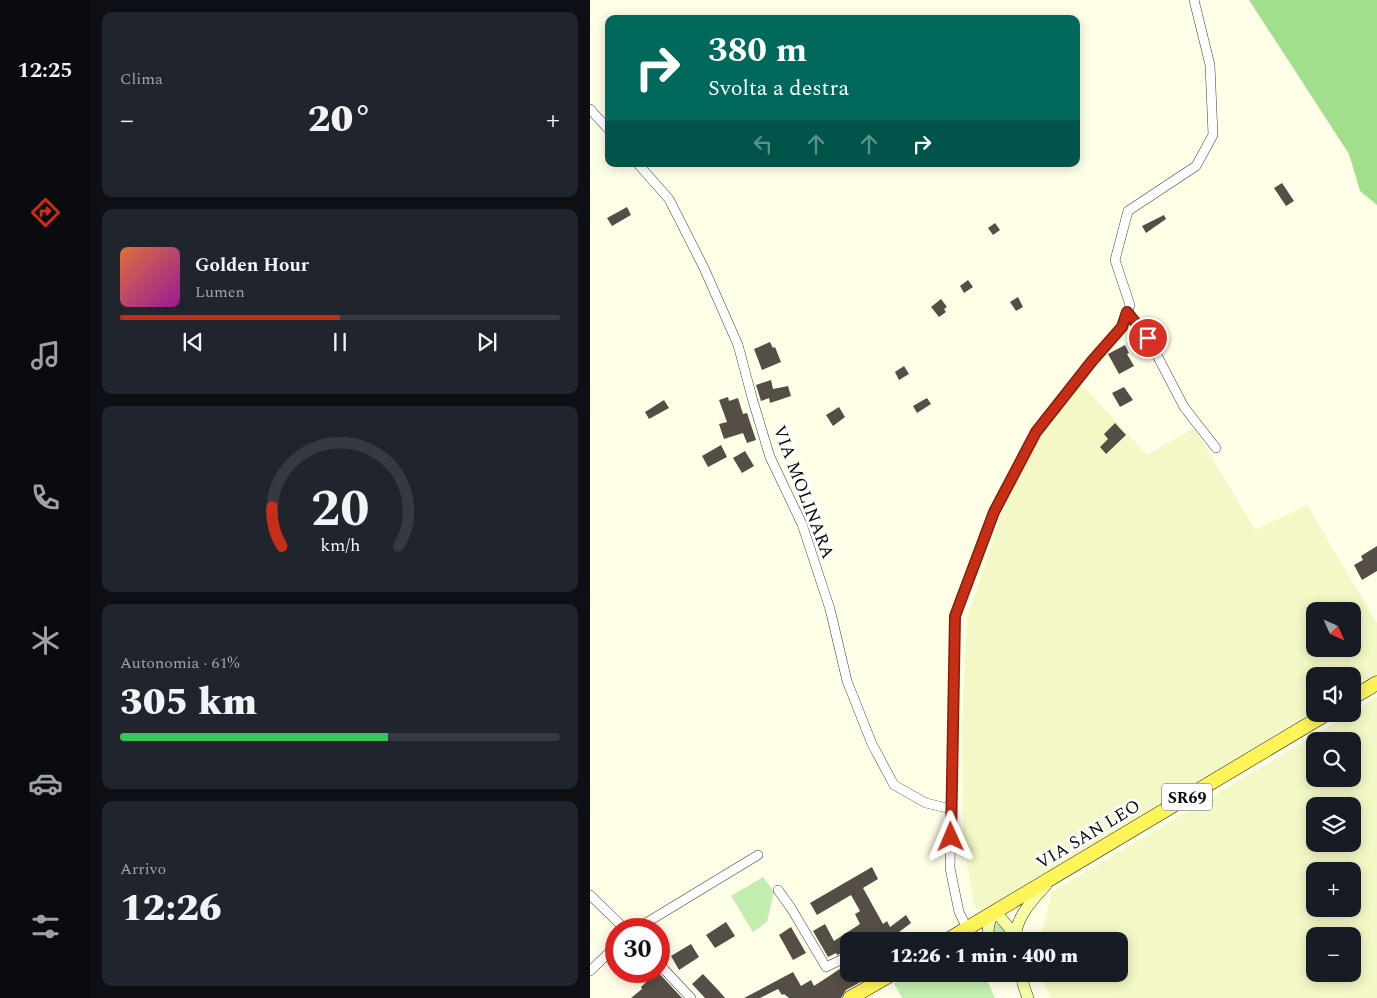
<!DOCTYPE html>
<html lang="it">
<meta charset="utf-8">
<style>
:root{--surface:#171b24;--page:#20242c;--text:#f1f3f6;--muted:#9ea1a6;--line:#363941;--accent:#c82e16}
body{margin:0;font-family:Spectral,serif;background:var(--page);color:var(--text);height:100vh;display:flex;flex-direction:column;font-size:19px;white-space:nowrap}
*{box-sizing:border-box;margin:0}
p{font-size:16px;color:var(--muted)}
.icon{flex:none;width:28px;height:28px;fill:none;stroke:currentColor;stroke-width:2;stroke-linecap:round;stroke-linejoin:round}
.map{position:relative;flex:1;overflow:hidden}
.panel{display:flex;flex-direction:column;gap:12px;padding:12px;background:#0d0f14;width:500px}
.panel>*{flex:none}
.hud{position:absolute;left:15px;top:15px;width:475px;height:152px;border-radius:10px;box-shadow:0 2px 12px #0003;background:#00695c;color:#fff;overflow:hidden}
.needle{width:32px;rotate:135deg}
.controls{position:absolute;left:716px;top:602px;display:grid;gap:10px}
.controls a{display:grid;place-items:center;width:55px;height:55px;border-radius:10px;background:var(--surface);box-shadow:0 2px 12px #0003;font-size:25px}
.speed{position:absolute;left:15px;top:918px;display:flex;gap:10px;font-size:25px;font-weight:700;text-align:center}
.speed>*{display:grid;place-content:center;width:65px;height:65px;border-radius:50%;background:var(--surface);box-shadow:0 2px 12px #0003;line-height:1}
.speed .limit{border:8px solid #d22;background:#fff;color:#111}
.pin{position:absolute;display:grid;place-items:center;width:42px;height:42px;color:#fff;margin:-21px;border:2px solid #fff;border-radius:50%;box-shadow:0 1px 5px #0007}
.me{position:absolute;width:55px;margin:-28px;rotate:359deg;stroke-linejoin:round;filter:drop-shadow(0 0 4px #0008)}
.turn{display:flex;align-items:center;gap:18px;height:105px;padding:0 20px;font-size:22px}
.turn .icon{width:65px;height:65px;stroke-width:2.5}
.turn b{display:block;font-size:35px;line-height:42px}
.lanes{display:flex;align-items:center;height:48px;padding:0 20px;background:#0003;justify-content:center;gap:25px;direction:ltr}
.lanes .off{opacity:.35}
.big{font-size:38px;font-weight:800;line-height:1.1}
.panel .widget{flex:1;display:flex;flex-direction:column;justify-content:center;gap:8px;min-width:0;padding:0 18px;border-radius:10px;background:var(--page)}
.panel .dial{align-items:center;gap:0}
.dial svg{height:130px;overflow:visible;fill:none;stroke:var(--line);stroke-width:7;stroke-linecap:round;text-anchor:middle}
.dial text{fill:var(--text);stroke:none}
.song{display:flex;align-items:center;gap:15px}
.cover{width:60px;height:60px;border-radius:8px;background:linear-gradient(135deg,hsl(20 70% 55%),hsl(300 70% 35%))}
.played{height:5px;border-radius:2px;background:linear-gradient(90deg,var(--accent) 50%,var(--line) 50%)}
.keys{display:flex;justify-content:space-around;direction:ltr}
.heat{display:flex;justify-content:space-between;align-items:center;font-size:28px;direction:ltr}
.charge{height:8px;border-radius:4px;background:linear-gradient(90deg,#34c759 61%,var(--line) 0)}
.trip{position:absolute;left:250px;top:932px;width:288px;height:50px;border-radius:10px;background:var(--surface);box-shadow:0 2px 12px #0003;font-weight:800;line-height:50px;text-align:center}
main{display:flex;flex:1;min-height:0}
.menu{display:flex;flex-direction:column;width:90px;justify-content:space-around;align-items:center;background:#090b0e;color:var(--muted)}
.menu .icon{width:35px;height:35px}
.menu .active{color:var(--accent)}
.menu b{font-size:22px;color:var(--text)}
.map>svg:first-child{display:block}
.farmland{fill:#f3f8c6;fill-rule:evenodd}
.green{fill:#c3edae}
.forest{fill:#a2df8c}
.building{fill:#544e46}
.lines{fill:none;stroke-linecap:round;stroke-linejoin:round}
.street-casing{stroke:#3e3e3e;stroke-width:10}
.secondary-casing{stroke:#2d2d2d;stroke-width:12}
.primary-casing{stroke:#1c1c1c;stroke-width:15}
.street{stroke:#fff;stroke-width:9}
.secondary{stroke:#f8ffa3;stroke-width:11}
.primary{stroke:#fff558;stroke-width:14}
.route-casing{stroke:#821e0e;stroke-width:12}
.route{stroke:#c82e16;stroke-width:9}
.labels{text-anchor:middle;stroke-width:5;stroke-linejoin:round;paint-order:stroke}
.shield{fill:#fff;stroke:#545454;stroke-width:1}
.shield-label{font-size:16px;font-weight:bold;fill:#0b0b0b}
.street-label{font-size:18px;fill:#0b0b0b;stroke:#fff}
</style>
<main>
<nav class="menu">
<b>12:25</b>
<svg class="icon active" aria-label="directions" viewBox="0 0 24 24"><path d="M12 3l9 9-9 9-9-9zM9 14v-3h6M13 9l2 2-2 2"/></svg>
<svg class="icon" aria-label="music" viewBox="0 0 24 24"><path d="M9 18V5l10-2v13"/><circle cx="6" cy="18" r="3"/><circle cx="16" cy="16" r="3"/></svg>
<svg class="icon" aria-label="phone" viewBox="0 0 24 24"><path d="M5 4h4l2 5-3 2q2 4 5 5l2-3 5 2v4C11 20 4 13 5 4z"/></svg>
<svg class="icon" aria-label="climate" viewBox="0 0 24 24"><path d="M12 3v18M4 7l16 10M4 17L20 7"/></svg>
<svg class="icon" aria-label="car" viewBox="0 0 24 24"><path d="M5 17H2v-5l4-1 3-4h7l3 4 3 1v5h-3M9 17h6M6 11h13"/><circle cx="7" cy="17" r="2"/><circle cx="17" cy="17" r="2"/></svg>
<svg class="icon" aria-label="filters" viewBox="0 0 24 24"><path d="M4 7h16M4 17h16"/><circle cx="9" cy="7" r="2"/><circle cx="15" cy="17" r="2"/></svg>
</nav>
<section class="panel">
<div class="widget"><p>Clima</p>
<div class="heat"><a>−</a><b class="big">20°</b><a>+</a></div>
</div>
<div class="widget">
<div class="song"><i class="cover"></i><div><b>Golden Hour</b><p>Lumen</p></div></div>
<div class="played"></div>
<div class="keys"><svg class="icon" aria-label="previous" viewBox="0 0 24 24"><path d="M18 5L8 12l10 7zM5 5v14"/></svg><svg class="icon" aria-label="pause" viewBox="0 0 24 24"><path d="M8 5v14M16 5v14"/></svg><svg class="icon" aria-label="next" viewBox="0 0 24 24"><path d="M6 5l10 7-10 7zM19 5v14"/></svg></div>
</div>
<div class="widget dial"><svg viewBox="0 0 100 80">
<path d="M14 69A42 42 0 1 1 86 69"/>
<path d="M14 69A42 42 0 0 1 8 45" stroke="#c82e16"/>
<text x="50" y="56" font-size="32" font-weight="700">20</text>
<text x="50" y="72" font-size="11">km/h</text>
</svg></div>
<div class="widget"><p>Autonomia · 61%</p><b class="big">305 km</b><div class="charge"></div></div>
<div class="widget"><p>Arrivo</p><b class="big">12:26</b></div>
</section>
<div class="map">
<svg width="787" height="998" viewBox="0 0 787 998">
<rect width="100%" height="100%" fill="#ffffe8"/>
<g class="farmland">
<path d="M490,383l67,72 47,-27 61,102 52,-25 70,118v51l-24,15 -1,-13h-37v35l-333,200 -8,-5 -11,-72 -1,-111 5,-105 34,-103 39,-80zM725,611h37v38h-37z"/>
<path d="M787,697v301h-326l-8,-17 -1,-7h77v-33h-80l13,-49 298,-178h2l1,-2zM725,741h37v38h-37zM725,806h37v38h-37zM725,871h37v38h-37zM725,936h37v38h-37z"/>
</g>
<g class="green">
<path d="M173,877l11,15 -7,30 -14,10 -22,-36z"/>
<path d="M404,923c9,2 14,10 17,18h-17l-2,-15z"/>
<path d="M319,974h75l11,24h-93l-8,-15z"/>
</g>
<path class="forest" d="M659,0h128v205l-17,-14 -11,-37z"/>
<g class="building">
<path d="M692,183l12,18 -8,5 -12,-18z"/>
<path d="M37,207l4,8 -19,11 -5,-8z"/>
<path d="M574,215l2,4 -20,14 -4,-7z"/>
<path d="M405,223l5,7 -7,5 -5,-7z"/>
<path d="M378,280l5,7 -9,6 -4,-7z"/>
<path d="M428,297l5,10 -7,4 -6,-9z"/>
<path d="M351,299l6,8 -3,2 2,3 -7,5 -8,-10z"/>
<path d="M180,342l3,6 2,-1 6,15 -19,8 -8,-21z"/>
<path d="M535,345l4,8 -2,1 7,12 -15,8 -11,-20z"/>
<path d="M314,366l5,8 -10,6 -4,-8z"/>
<path d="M181,380l2,9 15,-3 3,10 -21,7 -1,-5 -8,3 -5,-16z"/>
<path d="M534,387l9,13 -13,7 -8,-14z"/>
<path d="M138,397l1,4 9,-3 5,16 4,-1 9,27 -9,3 -4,-10 -19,6 -5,-15 8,-2 -8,-22z"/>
<path d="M337,398l4,6 -14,9 -4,-7z"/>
<path d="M74,400l5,8 -20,11 -4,-7z"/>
<path d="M249,407l6,10 -12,9 -7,-11z"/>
<path d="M525,423l11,12 -20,19 -6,-7 8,-8 -4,-5z"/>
<path d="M131,445l6,12 -19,10 -6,-11z"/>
<path d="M155,451l9,15 -12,7 -9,-15z"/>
<path d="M787,546v25l-15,9 -8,-15 9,-5 -2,-4z"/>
<path d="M282,867l6,12 -15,9 20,36 4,-3 3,6 16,-12 5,8 -16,12 4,6h-50v9l-12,5 -1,-2 -8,4 -15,-26 12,-7 9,17 26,-17 -5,-10 5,-3 -9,-16 -34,20 -7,-12z"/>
<path d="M136,922l9,14 -20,12 -9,-13z"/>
<path d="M201,927l15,26 -13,7 -14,-25z"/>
<path d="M101,944l8,13 -20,13 -8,-14z"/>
<path d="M259,963v11h26l-29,16 -5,8h-52l-5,-4 -2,1 -4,-6 -18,9h-16l49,-26 8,14 10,-6 3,6z"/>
<path d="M54,971h13l25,27h-51l11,-9 -1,-2 7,-7 -1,-1 2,-3z"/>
<path d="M113,974l16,17 6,7h-20l-13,-14z"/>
</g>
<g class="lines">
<defs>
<g id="street">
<path d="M0,109l19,21"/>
<path d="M48,164l31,35 35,69 34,77 15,56 17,56 32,67 28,85 17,72 25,63 22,41 32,18 25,6"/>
<path d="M537,312l21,26 36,69 32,41"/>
<path d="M188,890l13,18 35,59 23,-11"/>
<path d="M0,895l35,34"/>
<path d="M377,928l-8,-16 -9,-44 5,-252 39,-104 42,-80 56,-71 30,-34 8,-22 -15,-45 13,-49 68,-45 17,-31 -3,-70 -16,-65"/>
<path d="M46,929l122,-74"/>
<path d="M69,964l32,34"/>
<path d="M0,971l26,-25"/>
</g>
<g id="secondary">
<path d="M365,936l15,5"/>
<path d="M400,941c-4,-10 -1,-18 3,-28l7,4 16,19"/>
<path d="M426,941c-3,-21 17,-42 30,-56"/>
<path d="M431,974l3,13 4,11"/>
</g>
<g id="primary">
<path d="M762,698l25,-15"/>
<path d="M356,941l380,-227"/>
<path d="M260,998l42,-24"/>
</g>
</defs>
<use href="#street" class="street-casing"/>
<use href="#secondary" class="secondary-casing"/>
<use href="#primary" class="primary-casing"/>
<use href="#street" class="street"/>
<use href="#secondary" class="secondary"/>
<use href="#primary" class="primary"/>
</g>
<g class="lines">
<defs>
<path id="route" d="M361,837l4,-221 39,-104 42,-80 56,-71 30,-34 5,-15 21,26"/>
</defs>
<use href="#route" class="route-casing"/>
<use href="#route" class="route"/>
</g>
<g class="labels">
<rect class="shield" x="572" y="783.5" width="50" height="27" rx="4"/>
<g class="shield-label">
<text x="597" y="803">SR69</text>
</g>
<g class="street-label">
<text transform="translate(214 492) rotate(69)" y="6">VIA MOLINARA</text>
<text transform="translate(498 834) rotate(-31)" y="6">VIA SAN LEO</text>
</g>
</g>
</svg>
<div class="controls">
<a><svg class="needle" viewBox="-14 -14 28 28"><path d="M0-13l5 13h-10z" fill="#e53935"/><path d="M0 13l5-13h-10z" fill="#9ea1a6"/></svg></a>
<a><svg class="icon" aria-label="sound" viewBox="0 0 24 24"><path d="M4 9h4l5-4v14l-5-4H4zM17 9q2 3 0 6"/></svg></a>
<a><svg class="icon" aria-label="search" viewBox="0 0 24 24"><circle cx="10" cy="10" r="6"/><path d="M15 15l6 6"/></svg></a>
<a><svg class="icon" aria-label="layers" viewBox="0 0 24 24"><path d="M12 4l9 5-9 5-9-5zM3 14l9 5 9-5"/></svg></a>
<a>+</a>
<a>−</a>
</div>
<div class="speed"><div class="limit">30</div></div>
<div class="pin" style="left:558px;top:338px;background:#d93025"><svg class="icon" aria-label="arrive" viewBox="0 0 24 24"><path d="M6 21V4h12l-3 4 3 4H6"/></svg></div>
<svg class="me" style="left:361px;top:837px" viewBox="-20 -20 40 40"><path d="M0-17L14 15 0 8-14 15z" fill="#c82e16" stroke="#fff" stroke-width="4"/></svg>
<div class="trip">12:26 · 1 min · 400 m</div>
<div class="hud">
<div class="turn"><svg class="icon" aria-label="right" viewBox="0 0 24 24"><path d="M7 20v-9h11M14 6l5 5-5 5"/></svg><div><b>380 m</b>Svolta a destra</div></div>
<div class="lanes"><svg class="icon off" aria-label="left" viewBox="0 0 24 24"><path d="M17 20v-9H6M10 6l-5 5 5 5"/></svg><svg class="icon off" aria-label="ahead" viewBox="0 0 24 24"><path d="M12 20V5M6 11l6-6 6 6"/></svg><svg class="icon off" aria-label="ahead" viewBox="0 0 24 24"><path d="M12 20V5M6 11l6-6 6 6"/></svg><svg class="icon" aria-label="right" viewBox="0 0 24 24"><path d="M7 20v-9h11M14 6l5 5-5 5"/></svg></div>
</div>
</div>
</main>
